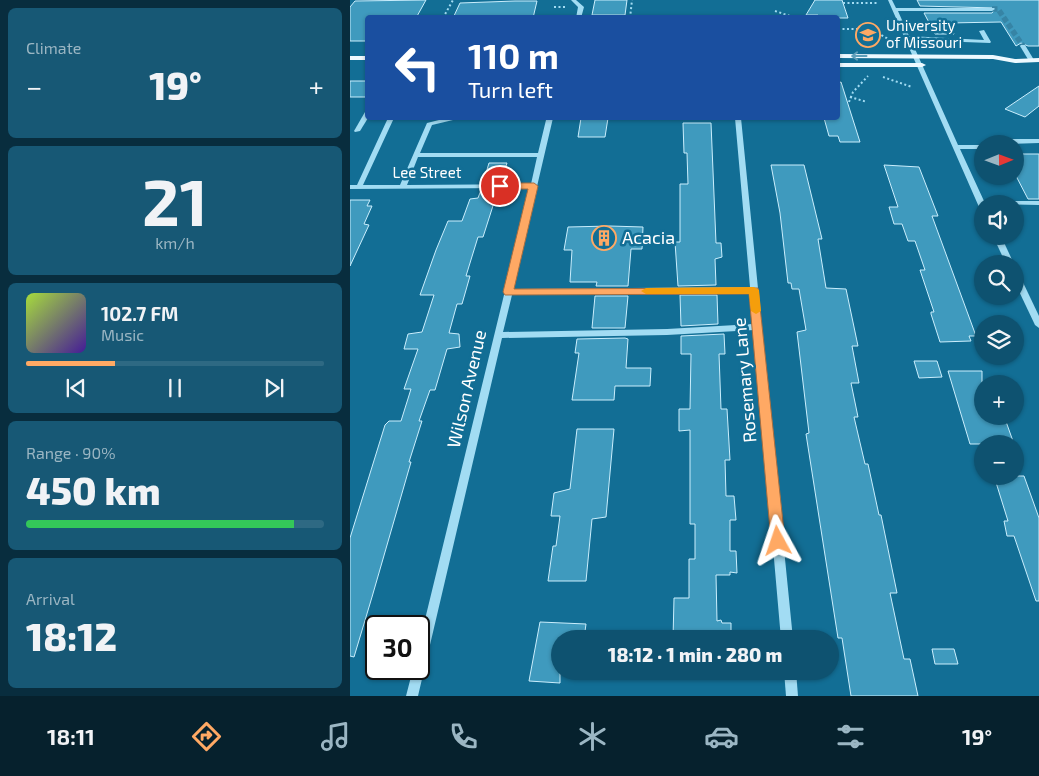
<!DOCTYPE html>
<meta charset="utf-8">
<style>
:root{--surface:#0e5270;--page:#175875;--text:#f1f3f6;--muted:#9bb6c3;--line:#2e6983;--accent:#ffa964}
body{margin:0;font-family:"Exo 2",sans-serif;background:var(--page);color:var(--text);height:100vh;display:flex;flex-direction:column;font-size:19px;white-space:nowrap}
*{box-sizing:border-box;margin:0}
p{font-size:16px;color:var(--muted)}
.icon{flex:none;width:28px;height:28px;fill:none;stroke:currentColor;stroke-width:2;stroke-linecap:round;stroke-linejoin:round}
.map{position:relative;flex:1;overflow:hidden}
.drawer{display:flex;flex-direction:column;gap:8px;padding:8px;background:#082d3e;width:350px}
.drawer>*{flex:none}
.hud{position:absolute;left:15px;top:15px;width:475px;height:105px;border-radius:5px;box-shadow:0 1px 4px #0004;background:#1a4fa0;color:#fff;overflow:hidden}
.needle{width:32px;rotate:89deg}
.tools{position:absolute;left:624px;top:135px;display:grid;gap:10px}
.tools a{display:grid;place-items:center;width:50px;height:50px;border-radius:50%;background:var(--surface);box-shadow:0 1px 4px #0004;font-size:25px}
.speed{position:absolute;left:15px;top:615px;display:flex;gap:10px;font-size:25px;font-weight:700;text-align:center}
.speed>*{display:grid;place-content:center;width:65px;height:65px;border-radius:50%;background:var(--surface);box-shadow:0 1px 4px #0004;line-height:1}
.speed .limit{border:2px solid #111;border-radius:8px;background:#fff;color:#111}
.pin{position:absolute;display:grid;place-items:center;width:42px;height:42px;color:#fff;margin:-21px;border:2px solid #fff;border-radius:50%;box-shadow:0 1px 5px #0007}
.me{position:absolute;width:55px;margin:-28px;rotate:355deg;stroke-linejoin:round;filter:drop-shadow(0 0 4px #0008)}
.turn{display:flex;align-items:center;gap:18px;height:105px;padding:0 20px;font-size:22px}
.turn .icon{width:65px;height:65px;stroke-width:2.5}
.turn b{display:block;font-size:35px;line-height:42px}
.big{font-size:38px;font-weight:800;line-height:1.1}
.drawer .tile{flex:1;display:flex;flex-direction:column;justify-content:center;gap:8px;min-width:0;padding:0 18px;border-radius:8px;background:var(--page)}
.drawer .dial{align-items:center;gap:0}
.dial b{font-size:65px;line-height:1}
.song{display:flex;align-items:center;gap:15px}
.cover{width:60px;height:60px;border-radius:8px;background:linear-gradient(135deg,hsl(80 70% 55%),hsl(260 70% 35%))}
.played{height:5px;border-radius:2px;background:linear-gradient(90deg,var(--accent) 30%,var(--line) 30%)}
.keys{display:flex;justify-content:space-around;direction:ltr}
.heat{display:flex;justify-content:space-between;align-items:center;font-size:28px;direction:ltr}
.charge{height:8px;border-radius:4px;background:linear-gradient(90deg,#34c759 90%,var(--line) 0)}
.trip{position:absolute;left:201px;top:630px;width:288px;height:50px;border-radius:25px;background:var(--surface);box-shadow:0 1px 4px #0004;font-weight:800;line-height:50px;text-align:center}
.dock{display:flex;height:80px;justify-content:space-around;align-items:center;background:#06212d;color:var(--muted)}
.dock .icon{width:35px;height:35px}
.dock .active{color:var(--accent)}
.dock b{font-size:22px;color:var(--text)}
main{display:flex;flex:1;min-height:0}
.map>svg:first-child{display:block}
.building{fill:#3f9abe;stroke:#caeefd}
.lines{fill:none;stroke-linecap:round;stroke-linejoin:round}
.minor-tunnel{stroke:#3684a5;stroke-width:5.5;stroke-dasharray:5.5 2.5;stroke-linecap:butt}
.path{stroke:#a2dcf3;stroke-width:2;stroke-dasharray:2 2.5;stroke-linecap:butt}
.minor{fill:#a2dcf3;fill-rule:evenodd}
.major{fill:#eef9ff;fill-rule:evenodd}
.oneway{stroke:#5f9fba}
.route{fill:#ffa964;stroke:#a66e41}
.slow{fill:#f59e0b}
.labels{text-anchor:middle;stroke-width:5;stroke-linejoin:round;paint-order:stroke}
.far-poi-label{font-size:15px;fill:#fff;stroke:#126e95;text-anchor:start}
.far-street-label{font-size:15px;fill:#fff;stroke:#126e95}
.poi-label{font-size:18px;fill:#fff;stroke:#126e95;text-anchor:start}
.street-label{font-size:18px;fill:#fff;stroke:#126e95}
</style>
<main>
<section class="drawer">
<div class="tile"><p>Climate</p>
<div class="heat"><a>−</a><b class="big">19°</b><a>+</a></div>
</div>
<div class="tile dial"><b>21</b><p>km/h</p></div>
<div class="tile">
<div class="song"><i class="cover"></i><div><b>102.7 FM</b><p>Music</p></div></div>
<div class="played"></div>
<div class="keys"><svg class="icon" aria-label="previous" viewBox="0 0 24 24"><path d="M18 5L8 12l10 7zM5 5v14"/></svg><svg class="icon" aria-label="pause" viewBox="0 0 24 24"><path d="M8 5v14M16 5v14"/></svg><svg class="icon" aria-label="next" viewBox="0 0 24 24"><path d="M6 5l10 7-10 7zM19 5v14"/></svg></div>
</div>
<div class="tile"><p>Range · 90%</p><b class="big">450 km</b><div class="charge"></div></div>
<div class="tile"><p>Arrival</p><b class="big">18:12</b></div>
</section>
<div class="map">
<svg width="689" height="696" viewBox="0 0 689 696">
<rect width="100%" height="100%" fill="#126e95"/>
<g class="building">
<path d="M76,0l-10,18h-48v23h-18v-34l5,-6z"/>
<path d="M245,0h32l-2,15h-33z"/>
<path d="M465,0h27l6,18h-29l-1,-3h-12z"/>
<path d="M567,0h122v46h-11l-7,-3 -5,3 -15,-24 -53,1 6,11h-19l-11,-21h68l4,-5 -76,-2z"/>
<path d="M165,1h22l-4,17h-80l7,-15z"/>
<rect x="0" y="81" width="18" height="16"/>
<path d="M491,82l19,60h-20l-2,-6h-9l-5,-18h14v-35z"/>
<path d="M689,86v20l-14,11 -20,-8z"/>
<path d="M231,118h27l-3,19h-27z"/>
<path d="M333,123h28l5,120h5l1,14 -7,2 1,26 -38,1 -3,-44h5v-58h8l-1,-31h-3z"/>
<path d="M665,154h24v45h-11l-13,-25z"/>
<path d="M139,163h18l-6,19 -18,1z"/>
<path d="M421,165h33l18,74h-4l8,49 20,1 12,57h-6l7,37h-8l7,34h-4l11,47h3l11,51h2l16,78h-7l14,66h6l8,37h-67l-9,-58h-4l-32,-204 3,-1 -12,-101 9,-2 -7,-41h-7l-1,-6h-3l-8,-70z"/>
<path d="M534,165l35,2 19,49h-6l44,120h-7l2,5 -31,1 -9,-28v-2h3l-14,-42h5l-10,-29h-7l-6,-17h-8l-5,-17h9z"/>
<path d="M131,190h17l-15,47h-5l-12,39h4l-8,28h-5l-8,29 10,1 1,13 -13,2 -12,41h-5l-11,31h3l-13,41h2l-39,135 -18,60 -4,-1v-118l35,-113 4,-4h12l10,-32h-7l14,-40h-14l4,-15 14,-2 12,-37h-14l16,-45 12,-29h14l8,-22 8,-1z"/>
<path d="M0,200h20l-3,6h5l-8,18 5,1 -19,41z"/>
<path d="M260,226l33,1 -1,22h-11l-3,37h-32l1,-4h-27l2,-32h-8l4,-23z"/>
<path d="M330,295h37l1,29 -37,2z"/>
<path d="M245,296h33l-3,32h-33z"/>
<path d="M374,334l1,20h-6l2,55h6l3,51h-5l1,36h8l2,24h-6v31h6l1,22 -7,-1v3h-14l1,46 4,-1 1,3h9v16h-58l1,-41h15v-39h6v-35h-5v-94l-11,1v-22h11l1,-55h-10v-18z"/>
<path d="M275,338l3,1 -2,29h25l-1,18h-35l-1,14h-42l7,-47h-4l2,-14z"/>
<path d="M564,361h23l5,16 -23,1z"/>
<path d="M598,371h34v45h22l10,28h-44z"/>
<path d="M227,429h37l-8,88 -14,2 -6,62h-38l5,-35h3l4,-30h-9l3,-23 16,-4z"/>
<path d="M644,476h30l15,42v83h-3l-22,-65h-7l-3,-15h4z"/>
<path d="M190,622l46,2 -2,15h-24v44l-31,-2z"/>
<path d="M582,649h22l4,15h-23z"/>
</g>
<g class="lines">
<path class="minor-tunnel" d="M642,9h6l25,37"/>
<g class="path">
<path d="M493,3h34"/>
<path d="M204,7h12"/>
<path d="M425,11l21,7"/>
<path d="M93,18l10,-18"/>
<path d="M280,18l2,-18"/>
<path d="M488,29h32l22,12"/>
<path d="M533,77l29,10"/>
<path d="M500,97l17,5"/>
<path d="M499,102l4,-10 15,-16"/>
</g>
<g class="minor">
<path d="M221,0h5l8,7 -3,11h-5l2,-11z"/>
<path d="M538,0h4l4,8h98l1,1 -3,2h-94l11,25 75,4 -5,-9 5,-1 7,12 -1,1 -79,-3 47,105h24v4h-22l24,52h55v4l-57,-1v3h-3z"/>
<path d="M671,45h4l9,15 -1,1h-4l-9,-15z"/>
<path d="M18,110v8l-8,13 -5,1 -1,-1 11,-19z"/>
<path d="M38,118h6l-31,67h37l27,-62 20,-5h106l-40,171 237,-2 -15,-169h6l52,521h-12l-27,-309 -87,5 -165,3 -84,358h-12l7,-27h6v-25l111,-456 -180,1v-4h7zM103,120h93l-8,33h-118l12,-28zM68,157h119l-6,27 -124,1zM400,293l3,31 -86,5 -164,3 9,-37z"/>
<path d="M660,139h29v4l-36,1z"/>
<path d="M643,236h8l13,28h-8z"/>
<path d="M665,271l4,3 20,42v12l-4,-3 -20,-42z"/>
<path d="M434,671h12l2,25h-12z"/>
</g>
<g class="major">
<path d="M488,54l155,1 22,4 24,-1v4l-24,1 -22,-4 -155,-1z"/>
<rect x="0" y="56" width="18" height="4"/>
<path d="M488,63h84l4,2 -4,2h-84z"/>
</g>
</g>
<defs><path id="oneway-shaft" d="M-6 0H5M1.5-3L5.5 0L1.5 3" fill="none" stroke-width="1.6" stroke-linecap="round" stroke-linejoin="round" transform="scale(1.25)"/></defs>
<use class="oneway" href="#oneway-shaft" transform="translate(509 56) rotate(-180)"/>
<path class="route" d="M184,183l4,3 -24,103 244,-1 27,253 -2,5 -5,1 -5,-1 -2,-5 -22,-247 -244,1 -2,-3 25,-103h-28l-4,-3 4,-3z"/>
<path class="slow" d="M404,287l5,3 2,21 -5,3 -5,-3 -2,-17h-103l-5,-3 5,-3z"/>
<defs>
<symbol id="university-ring" viewBox="-11 -11 22 22"><circle r="9.5" fill="#126e95" stroke="#ffa964" stroke-width="1.5"/><path d="M0-5L7-2L0 1L-7-2ZM-4 1L0 2.5L4 1V4Q0 6-4 4Z" fill="#ffa964"/></symbol>
<symbol id="building-ring" viewBox="-11 -11 22 22"><circle r="9.5" fill="#126e95" stroke="#ffa964" stroke-width="1.5"/><path d="M-4-6H4V6H1V3H-1V6H-4ZM-2.5-4.3h1.7v1.8h-1.7ZM.8-4.3h1.7v1.8H.8ZM-2.5-1h1.7V.8h-1.7ZM.8-1h1.7V.8H.8Z" fill="#ffa964"/></symbol>
</defs>
<g fill-rule="evenodd">
<use href="#university-ring" x="504" y="21" width="28" height="28"/>
<use href="#building-ring" x="240" y="224" width="28" height="28"/>
</g>
<g class="labels">
<g class="far-poi-label">
<text x="536" y="31">University<tspan x="536" dy="17">of Missouri</tspan></text>
</g>
<g class="far-street-label">
<text x="77" y="178">Lee Street</text>
</g>
<g class="poi-label">
<text x="272" y="244">Acacia</text>
</g>
<g class="street-label">
<text transform="translate(395 380) rotate(-95)" y="6">Rosemary Lane</text>
<text transform="translate(117 389) rotate(-77)" y="6">Wilson Avenue</text>
</g>
</g>
</svg>
<div class="tools">
<a><svg class="needle" viewBox="-14 -14 28 28"><path d="M0-13l5 13h-10z" fill="#e53935"/><path d="M0 13l5-13h-10z" fill="#9bb6c3"/></svg></a>
<a><svg class="icon" aria-label="sound" viewBox="0 0 24 24"><path d="M4 9h4l5-4v14l-5-4H4zM17 9q2 3 0 6"/></svg></a>
<a><svg class="icon" aria-label="search" viewBox="0 0 24 24"><circle cx="10" cy="10" r="6"/><path d="M15 15l6 6"/></svg></a>
<a><svg class="icon" aria-label="layers" viewBox="0 0 24 24"><path d="M12 4l9 5-9 5-9-5zM3 14l9 5 9-5"/></svg></a>
<a>+</a>
<a>−</a>
</div>
<div class="speed"><div class="limit">30</div></div>
<div class="pin" style="left:150px;top:186px;background:#d93025"><svg class="icon" aria-label="arrive" viewBox="0 0 24 24"><path d="M6 21V4h12l-3 4 3 4H6"/></svg></div>
<svg class="me" style="left:428px;top:541px" viewBox="-20 -20 40 40"><path d="M0-17L14 15 0 8-14 15z" fill="#ffa964" stroke="#fff" stroke-width="4"/></svg>
<div class="trip">18:12 · 1 min · 280 m</div>
<div class="hud">
<div class="turn"><svg class="icon" aria-label="left" viewBox="0 0 24 24"><path d="M17 20v-9H6M10 6l-5 5 5 5"/></svg><div><b>110 m</b>Turn left</div></div>
</div>
</div>
</main>
<nav class="dock">
<b>18:11</b>
<svg class="icon active" aria-label="directions" viewBox="0 0 24 24"><path d="M12 3l9 9-9 9-9-9zM9 14v-3h6M13 9l2 2-2 2"/></svg>
<svg class="icon" aria-label="music" viewBox="0 0 24 24"><path d="M9 18V5l10-2v13"/><circle cx="6" cy="18" r="3"/><circle cx="16" cy="16" r="3"/></svg>
<svg class="icon" aria-label="phone" viewBox="0 0 24 24"><path d="M5 4h4l2 5-3 2q2 4 5 5l2-3 5 2v4C11 20 4 13 5 4z"/></svg>
<svg class="icon" aria-label="climate" viewBox="0 0 24 24"><path d="M12 3v18M4 7l16 10M4 17L20 7"/></svg>
<svg class="icon" aria-label="car" viewBox="0 0 24 24"><path d="M5 17H2v-5l4-1 3-4h7l3 4 3 1v5h-3M9 17h6M6 11h13"/><circle cx="7" cy="17" r="2"/><circle cx="17" cy="17" r="2"/></svg>
<svg class="icon" aria-label="filters" viewBox="0 0 24 24"><path d="M4 7h16M4 17h16"/><circle cx="9" cy="7" r="2"/><circle cx="15" cy="17" r="2"/></svg>
<b>19°</b>
</nav>
